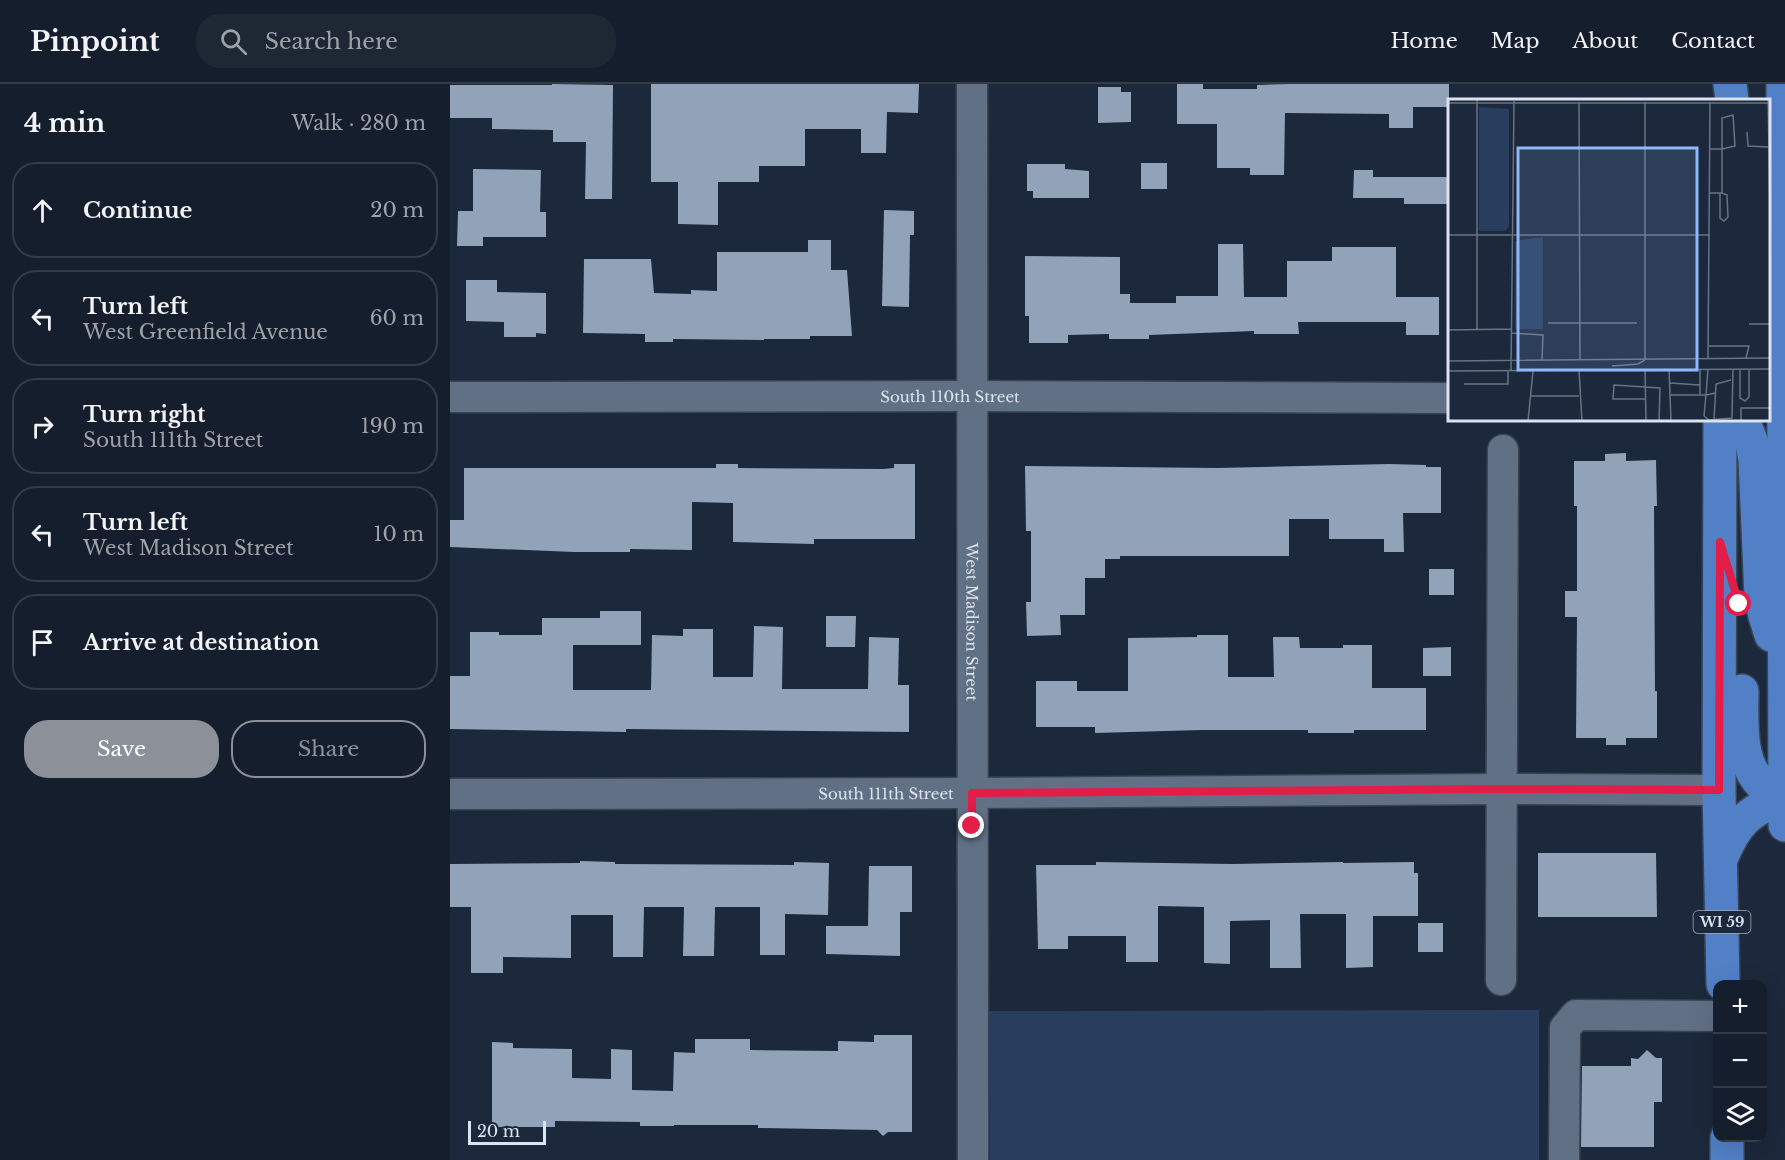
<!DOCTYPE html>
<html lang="en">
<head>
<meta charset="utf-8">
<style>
  :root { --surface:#151e2c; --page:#1e2734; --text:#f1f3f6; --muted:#9da2a9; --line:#343c48; --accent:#8c9099 }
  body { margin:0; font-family:"Libre Baskerville",serif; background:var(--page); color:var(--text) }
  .controls { position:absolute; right:18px; bottom:18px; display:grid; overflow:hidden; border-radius:12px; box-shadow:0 6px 24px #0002 }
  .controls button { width:54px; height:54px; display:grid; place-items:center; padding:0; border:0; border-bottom:2px solid var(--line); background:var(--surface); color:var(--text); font:30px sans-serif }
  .scale { position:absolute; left:18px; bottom:15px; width:78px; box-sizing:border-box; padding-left:6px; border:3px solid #dbe3f0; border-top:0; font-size:16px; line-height:21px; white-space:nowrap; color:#dbe3f0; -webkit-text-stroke:4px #1c283b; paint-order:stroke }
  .stop { position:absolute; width:18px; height:18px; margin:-14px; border:4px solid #e11d48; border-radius:50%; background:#fff }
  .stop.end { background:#e11d48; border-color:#fff; box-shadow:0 2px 6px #0008 }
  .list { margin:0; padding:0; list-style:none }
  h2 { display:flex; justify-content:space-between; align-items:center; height:78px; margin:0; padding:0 24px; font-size:26px }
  h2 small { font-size:20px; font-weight:400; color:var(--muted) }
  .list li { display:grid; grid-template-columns:39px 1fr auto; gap:18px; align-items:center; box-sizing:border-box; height:96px; margin:0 12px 12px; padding:0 12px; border:2px solid var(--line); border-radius:24px }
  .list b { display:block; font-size:22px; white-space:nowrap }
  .list p { margin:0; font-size:20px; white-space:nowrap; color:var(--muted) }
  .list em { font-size:20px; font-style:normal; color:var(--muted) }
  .actions { display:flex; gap:12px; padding:18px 24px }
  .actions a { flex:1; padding:14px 0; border:2px solid var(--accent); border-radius:24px; text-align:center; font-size:21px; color:var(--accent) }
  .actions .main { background:var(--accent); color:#fff }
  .icon { flex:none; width:33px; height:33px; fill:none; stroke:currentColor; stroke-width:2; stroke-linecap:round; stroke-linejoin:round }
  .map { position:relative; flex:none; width:1335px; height:1076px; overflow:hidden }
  header { display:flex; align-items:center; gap:36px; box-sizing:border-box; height:84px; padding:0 30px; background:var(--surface); border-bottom:2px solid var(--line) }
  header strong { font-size:28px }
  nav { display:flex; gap:33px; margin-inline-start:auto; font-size:21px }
  .search { width:420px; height:54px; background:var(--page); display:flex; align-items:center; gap:15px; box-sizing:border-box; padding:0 21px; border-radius:24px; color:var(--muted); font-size:22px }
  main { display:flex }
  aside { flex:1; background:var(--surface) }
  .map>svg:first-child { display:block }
</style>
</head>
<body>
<header>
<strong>Pinpoint</strong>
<div class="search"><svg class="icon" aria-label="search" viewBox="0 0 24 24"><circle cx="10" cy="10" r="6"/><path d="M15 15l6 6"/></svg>Search here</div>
<nav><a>Home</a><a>Map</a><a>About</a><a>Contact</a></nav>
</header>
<main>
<aside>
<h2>4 min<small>Walk · 280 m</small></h2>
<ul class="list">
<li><svg class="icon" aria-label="ahead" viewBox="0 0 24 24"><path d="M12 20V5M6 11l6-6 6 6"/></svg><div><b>Continue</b></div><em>20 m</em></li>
<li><svg class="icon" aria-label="left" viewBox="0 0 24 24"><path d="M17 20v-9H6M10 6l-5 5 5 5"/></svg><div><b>Turn left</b><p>West Greenfield Avenue</p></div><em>60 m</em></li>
<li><svg class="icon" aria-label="right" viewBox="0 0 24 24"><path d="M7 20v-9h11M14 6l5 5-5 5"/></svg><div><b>Turn right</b><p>South 111th Street</p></div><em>190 m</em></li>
<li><svg class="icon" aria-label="left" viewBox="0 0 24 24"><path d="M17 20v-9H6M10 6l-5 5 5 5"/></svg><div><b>Turn left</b><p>West Madison Street</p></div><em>10 m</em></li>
<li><svg class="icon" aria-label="arrive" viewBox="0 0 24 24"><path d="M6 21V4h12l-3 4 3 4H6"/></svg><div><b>Arrive at destination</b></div></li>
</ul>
<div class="actions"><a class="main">Save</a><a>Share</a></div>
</aside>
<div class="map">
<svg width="1335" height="1076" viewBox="0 0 1335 1076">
  <rect width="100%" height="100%" fill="#1c283b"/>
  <!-- green -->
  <polygon fill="#293e5e" points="1089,926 1089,1076 540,1076 539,927"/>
  <!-- building -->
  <g fill="#92a2b9">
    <polygon points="102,0 163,1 162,115 135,115 136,58 103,58 103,46 42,45 42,34 0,34 0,1 102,1"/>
    <polygon points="201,0 469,0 468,29 437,28 436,69 411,69 411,45 355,45 355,82 309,82 309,98 268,98 268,141 228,140 228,98 201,98"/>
    <polygon points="727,0 753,0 753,5 807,5 807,1 840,0 999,0 999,23 963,23 963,44 939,44 939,30 835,29 834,91 800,91 800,84 767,84 767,40 727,40"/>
    <polygon points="648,3 671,3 671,8 681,8 681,38 648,39"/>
    <rect x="691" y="79" width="26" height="26"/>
    <polygon points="577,80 615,80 615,85 639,87 639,114 583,114 583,107 577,107"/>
    <polygon points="23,85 91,86 90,128 96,128 96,153 33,153 33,162 7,162 8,127 23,127"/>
    <polygon points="904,86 923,86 923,93 999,93 999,120 954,120 954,114 903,114"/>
    <polygon points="434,126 464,127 464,151 460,151 459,223 432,222"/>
    <polygon points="358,156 381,156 381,186 397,186 402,252 360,252 360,255 314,255 314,256 223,255 223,258 195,258 195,250 133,249 134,175 201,175 204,209 241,210 241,206 267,207 267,168 358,168"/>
    <polygon points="768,160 793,160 794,213 837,213 837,177 882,177 882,163 946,163 946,213 989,213 989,251 956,251 956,238 848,238 849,250 804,250 804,247 699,251 699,255 659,255 659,250 618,251 618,259 579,259 579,232 575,232 575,172 670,173 670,210 680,210 680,219 726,219 726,212 768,212"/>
    <polygon points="16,196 47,196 47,208 96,209 96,250 86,249 86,253 54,253 54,238 16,237"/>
    <polygon points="1176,369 1176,377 1206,376 1207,422 1204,422 1205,607 1207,607 1207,654 1176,654 1176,661 1156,661 1156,654 1126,654 1127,533 1115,533 1115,507 1127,507 1127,422 1124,422 1124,377 1155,377 1155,370"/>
    <polygon points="266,380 288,380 288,384 433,385 444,384 444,380 465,380 465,455 364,455 364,460 283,458 283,419 242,418 242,466 180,465 180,468 124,468 0,463 0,436 14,436 14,384 266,384"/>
    <polygon points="939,380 976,381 976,383 991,383 991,429 953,429 954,468 934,468 934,455 879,455 879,435 839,435 839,472 670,472 670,475 655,475 655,494 635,494 635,531 610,531 611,551 577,552 576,518 581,518 581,447 576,447 575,382 768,384"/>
    <rect x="979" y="485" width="25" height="26"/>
    <polygon points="150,527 191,527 191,561 123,561 123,606 201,606 202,551 233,552 233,545 263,545 263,593 303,593 304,542 333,543 332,605 418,605 419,553 449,554 448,601 459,601 459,648 176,645 176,648 0,645 0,592 20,592 20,548 49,548 49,551 92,551 92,534 150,534"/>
    <polygon points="376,532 406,532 405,563 376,563"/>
    <polygon points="747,551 778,551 778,593 824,593 823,553 849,553 850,564 893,564 893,561 922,561 922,604 976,604 976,646 904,646 904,649 858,649 858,646 751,646 645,649 645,643 586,643 586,597 627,597 627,607 678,607 678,554 747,553"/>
    <polygon points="1001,563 1001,592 973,592 973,564"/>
    <polygon points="1088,769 1206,769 1207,833 1088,833"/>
    <polygon points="130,777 165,778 165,780 344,781 344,778 379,779 378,831 335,830 335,871 310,871 310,823 265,823 264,872 233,872 234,823 194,823 193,873 163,873 163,831 121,831 121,874 53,873 53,889 21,889 21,823 0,823 0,780 130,779"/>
    <polygon points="646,778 783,780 893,778 893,779 964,778 964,789 968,789 968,832 923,832 923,883 896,884 896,830 850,830 851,884 820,884 820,836 780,837 780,880 754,879 754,823 708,822 708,878 676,878 676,852 618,852 618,865 588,865 586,781 646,781"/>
    <polygon points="419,782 462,782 462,828 450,828 450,872 376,870 376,842 418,842"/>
    <rect x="968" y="839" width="25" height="29"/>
    <polygon points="424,951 462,951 462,1048 438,1048 433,1052 427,1046 308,1044 308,1041 224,1041 224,1042 190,1042 190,1038 105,1037 105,1043 42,1043 42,958 63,959 63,964 122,965 122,994 161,995 161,965 182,966 182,1006 223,1007 224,968 245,969 245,955 300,955 300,966 388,967 388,957 424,958"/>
    <polygon points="1197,966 1206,974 1212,974 1212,1018 1204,1018 1204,1063 1131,1063 1132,982 1181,982 1181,974 1188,975"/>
  </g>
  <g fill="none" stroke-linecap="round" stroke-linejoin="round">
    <!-- minor casing -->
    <g stroke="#394353" stroke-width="33">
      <g id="minor">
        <path id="s1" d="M522 0 523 1076"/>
        <path id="s2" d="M0 313 523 312 999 314"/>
        <path id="s3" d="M0 710 521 709 1051 705 1269 706"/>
        <polyline points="1051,896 1053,366"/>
        <polyline points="1114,1076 1115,944 1126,931 1268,932"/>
      </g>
    </g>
    <!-- major casing -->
    <g stroke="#394353" stroke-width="36">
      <g id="major">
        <polyline points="1280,0 1282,16"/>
        <polyline points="1333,0 1335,741"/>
        <polyline points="1270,336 1269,706 1273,900"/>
        <polyline points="1293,336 1302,359 1305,376 1311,513 1315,532 1321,551"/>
        <path d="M1292 607C1292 638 1288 678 1313 702 1318 706 1328 709 1334 711"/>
        <path d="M1271 775C1287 736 1297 730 1334 711"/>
        <polyline points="1277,1054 1277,1076"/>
      </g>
    </g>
    <!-- minor -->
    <use href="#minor" stroke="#627086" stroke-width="30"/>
    <!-- major -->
    <use href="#major" stroke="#5180c6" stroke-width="33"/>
  </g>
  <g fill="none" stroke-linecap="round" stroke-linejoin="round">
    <!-- route -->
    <polyline stroke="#e11d48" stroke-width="8" points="522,742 522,709 1051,705 1269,706 1270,458 1289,520"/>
  </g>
  <g text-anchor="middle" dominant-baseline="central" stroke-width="6" stroke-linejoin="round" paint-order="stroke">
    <!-- shield labels -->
    <rect fill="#1c283b" stroke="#a2abba" stroke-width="1.5" x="1243.5" y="827" width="57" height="22" rx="4.5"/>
    <g font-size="14" font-weight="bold" fill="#dbe3f0">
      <text x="1272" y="838">WI 59</text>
    </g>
    <!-- street labels -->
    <g font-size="15" fill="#dbe3f0" stroke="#1c283b">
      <text stroke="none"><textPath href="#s2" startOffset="500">South 110th Street</textPath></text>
      <text stroke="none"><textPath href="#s1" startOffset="538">West Madison Street</textPath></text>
      <text stroke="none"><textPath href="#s3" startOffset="436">South 111th Street</textPath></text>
    </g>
  </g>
  <!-- overview -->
  <g transform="translate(998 15)">
    <rect width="322" height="322" fill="#1c283b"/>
    <path d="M31 8 61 10V128L57 132H31ZM95 138V230H67V142Z" fill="#293e5e"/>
    <path fill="none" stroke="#687383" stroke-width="1.5" d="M320 0 323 158M0 4H322M131 4 132 260M285 16 287 47 274 50V19ZM299 33 300 47 320 48M262 50H274V94H262M272 94V119L276 122 280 118 279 96 274 94M0 136H262M100 224H189M301 225H323M0 231 63 230M29 231V0M63 234 95 236 94 261M261 247H301L298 259M260 259 262 3M197 260V3M0 262 323 259M164 267 190 265 197 261M221 270 223 322M252 270V296H258L260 270M292 270V299L297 302 301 298V270M131 271 134 322M197 271 198 322M0 272 323 270M63 272 66 2M222 284 252 286M16 285H60V272M222 296H252M83 297H131M197 300H165L166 286 212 289 211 322M256 317 261 321 284 319 285 270M256 317 258 296 267 294M266 321 268 285 283 281M80 322 85 272M293 322V309H323"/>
    <path fill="#8db9fc" fill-opacity="0.15" stroke="#8db9fc" stroke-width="3" d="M70 49H249V271H70Z"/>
    <rect width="322" height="322" fill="none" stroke="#dbe3f0" stroke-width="3"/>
  </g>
</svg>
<div class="controls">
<button>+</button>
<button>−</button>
<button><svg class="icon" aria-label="layers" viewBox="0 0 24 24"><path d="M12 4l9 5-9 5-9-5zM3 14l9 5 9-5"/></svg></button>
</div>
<div class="scale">20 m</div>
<div class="stop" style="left:1289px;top:520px"></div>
<div class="stop end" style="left:522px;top:742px"></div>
</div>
</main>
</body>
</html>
